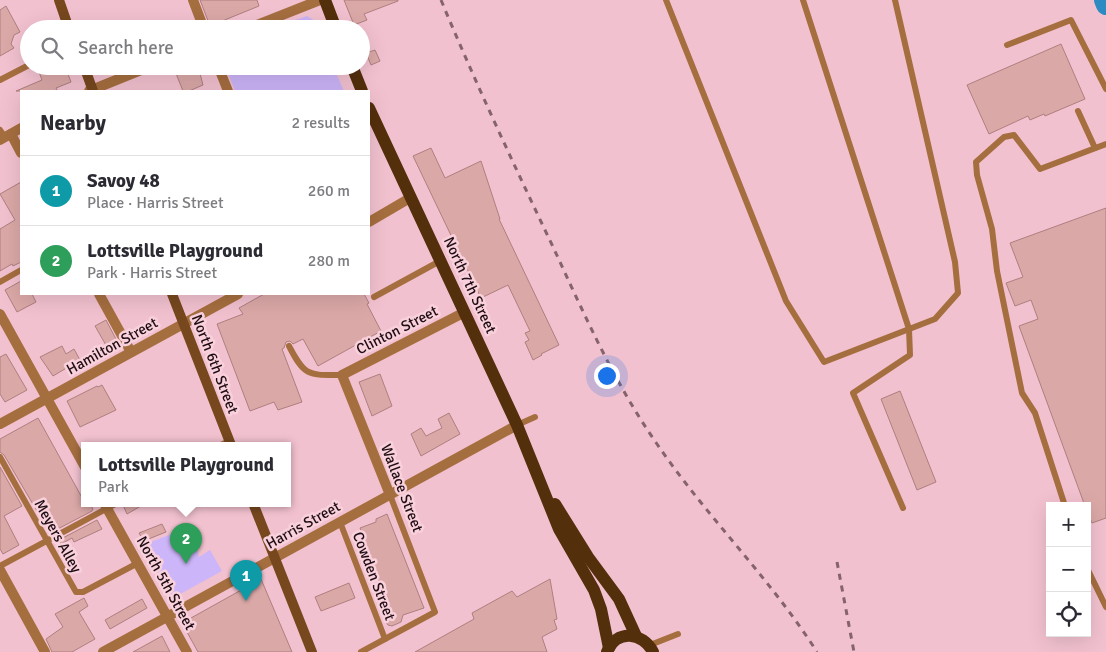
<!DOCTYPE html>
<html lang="en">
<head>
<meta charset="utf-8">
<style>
  :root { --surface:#fff; --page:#f2f2f3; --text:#2b2b33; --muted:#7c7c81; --line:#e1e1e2; --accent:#7c3aed }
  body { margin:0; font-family:Signika,sans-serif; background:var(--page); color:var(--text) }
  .controls { position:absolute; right:15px; bottom:15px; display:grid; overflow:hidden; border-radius:0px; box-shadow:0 5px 20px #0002 }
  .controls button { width:45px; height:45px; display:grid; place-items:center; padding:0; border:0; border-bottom:1px solid var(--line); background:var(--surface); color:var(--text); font:25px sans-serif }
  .you { position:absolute; left:606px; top:375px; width:18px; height:18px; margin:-12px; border:4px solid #fff; border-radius:50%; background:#1a73e8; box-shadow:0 0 0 8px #1a73e833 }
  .badge { display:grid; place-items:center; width:32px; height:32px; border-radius:50%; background:var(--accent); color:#fff; font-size:16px; font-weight:700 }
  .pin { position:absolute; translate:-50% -41px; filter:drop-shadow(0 1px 2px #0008) }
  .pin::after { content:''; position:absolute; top:26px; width:18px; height:15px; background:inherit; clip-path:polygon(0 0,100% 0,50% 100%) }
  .popup { position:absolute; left:81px; top:442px; width:210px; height:65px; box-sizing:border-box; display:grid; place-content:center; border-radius:0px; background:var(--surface); filter:drop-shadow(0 1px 4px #0005); font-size:16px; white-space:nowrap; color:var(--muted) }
  .popup b { font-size:19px; color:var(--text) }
  .popup::after { content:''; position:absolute; left:50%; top:100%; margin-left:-10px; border:10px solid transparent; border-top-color:var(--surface) }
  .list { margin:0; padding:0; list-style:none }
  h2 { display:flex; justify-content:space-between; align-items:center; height:65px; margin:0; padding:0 20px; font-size:21px }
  h2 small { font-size:16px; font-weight:400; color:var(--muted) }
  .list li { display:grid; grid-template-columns:32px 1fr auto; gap:15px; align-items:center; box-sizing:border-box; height:70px; padding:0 20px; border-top:1px solid var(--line) }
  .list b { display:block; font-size:19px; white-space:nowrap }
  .list p { margin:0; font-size:16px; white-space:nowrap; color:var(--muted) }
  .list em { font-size:16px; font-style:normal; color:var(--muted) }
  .icon { flex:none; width:28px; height:28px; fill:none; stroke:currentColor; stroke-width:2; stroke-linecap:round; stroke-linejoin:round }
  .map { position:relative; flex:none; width:1106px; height:652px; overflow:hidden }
  .search { position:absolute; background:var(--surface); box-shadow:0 5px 20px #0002; left:20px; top:20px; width:350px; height:55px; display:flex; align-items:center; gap:12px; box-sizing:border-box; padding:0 18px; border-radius:28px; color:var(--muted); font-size:19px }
  .panel { position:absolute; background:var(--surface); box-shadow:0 5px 20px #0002; left:20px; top:90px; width:350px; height:205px; border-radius:0px }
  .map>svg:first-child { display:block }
</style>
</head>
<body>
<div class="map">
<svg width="1106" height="652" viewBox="0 0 1106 652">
  <rect width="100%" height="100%" fill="#f2c1cf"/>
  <!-- green -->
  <g fill="#ccb5f8">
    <polygon points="307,16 315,21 318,29 270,29"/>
    <polygon points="225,66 333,66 344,91 235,91"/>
    <polygon points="192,526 199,557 210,550 222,571 173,598 143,545"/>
  </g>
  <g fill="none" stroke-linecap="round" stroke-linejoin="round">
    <!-- river -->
    <polyline stroke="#2d8ac2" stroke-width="20" points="1104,0 1106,5"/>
  </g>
  <!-- building -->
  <g fill="#daa8a7" stroke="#ae7f7f">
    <polygon points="200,0 257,0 259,6 210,26"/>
    <polygon points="344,0 398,0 398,1 364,14 367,20 354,25"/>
    <polygon points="6,6 20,32 14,35 11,44 14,48 0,56 0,10"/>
    <polygon points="1061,44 1085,99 1045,116 1044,114 1030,120 1028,116 989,134 967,85"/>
    <polygon points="375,50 380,61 371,65 366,53"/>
    <polygon points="56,66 65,66 71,82 56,88 58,91 16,91 42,80 39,72"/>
    <polygon points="173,66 198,66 203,85 189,91 183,91"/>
    <polygon points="431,148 445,178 481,161 500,219 499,219 559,345 541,354 542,355 533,360 525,342 529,340 525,333 530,331 508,285 481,298 413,156"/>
    <polygon points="21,182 21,262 13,266 12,264 0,271 0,229 15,220 0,194"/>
    <polygon points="1106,208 1106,518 1092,523 1087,512 1087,506 1085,506 1019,326 1038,319 1031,300 1015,306 1006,283 1023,277 1010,243"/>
    <polygon points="21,281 21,294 32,294 36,302 17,312 5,290"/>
    <polygon points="264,294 364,294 369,303 367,304 381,331 318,366 303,339 293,344 290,341 286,342 284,348 282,349 302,402 278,410 274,402 250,411 217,324 243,314 239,308"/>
    <polygon points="106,320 117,341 107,347 95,326"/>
    <polygon points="62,346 66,354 74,349 80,360 53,376 40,357"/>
    <polygon points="6,354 27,390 5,402 0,394 0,357"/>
    <polygon points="380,374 392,406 372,416 359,382"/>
    <polygon points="102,385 116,410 80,427 67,401 97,386 98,387"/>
    <polygon points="900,391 936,482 917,490 881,399"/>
    <polygon points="449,413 460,434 421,456 411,434 421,428 426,436 442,428 438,419"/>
    <polygon points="38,418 85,503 89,503 93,509 92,511 54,531 51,526 47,528 4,455 0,452 0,439"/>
    <polygon points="0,467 22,506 4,516 19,545 3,554 0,549"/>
    <polygon points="122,503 146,503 127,514"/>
    <polygon points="387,514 424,608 403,615 401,622 392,626 388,625 385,621 385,616 389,608 360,528 376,522 376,519"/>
    <polygon points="97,520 102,529 74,542 72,538 61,544 59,540"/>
    <polygon points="162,524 166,532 146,540 143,540 139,533"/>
    <polygon points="261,579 292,652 198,652 182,623"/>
    <polygon points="550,579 557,619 554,620 557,629 542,637 547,652 415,652 474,619 472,613 512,591 517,597"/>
    <polygon points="349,583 355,598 321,611 315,597"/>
    <polygon points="84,598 88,606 79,612 95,639 72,652 52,652 46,639 63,627 55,614"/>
    <polygon points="142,599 147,608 110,629 105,620"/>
    <polygon points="162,636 170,652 133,652"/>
  </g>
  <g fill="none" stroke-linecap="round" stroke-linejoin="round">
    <!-- lane -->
    <g stroke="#a56e3f" stroke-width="6">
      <polyline points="666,0 786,301 824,362 935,319 958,293 955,262 895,0"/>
      <polyline points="803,0 909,329 910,355 853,393 903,508"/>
      <polyline points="1007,45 1071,20 1106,89"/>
      <polyline points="0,80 29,65"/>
      <polyline points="1078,111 1095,148"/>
      <polyline points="0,130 5,137"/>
      <polyline points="0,282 21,270"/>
      <polyline points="374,297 440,261"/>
      <path d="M289 346C305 377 308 375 342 375"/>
      <polyline points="517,425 535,417"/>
      <polyline points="221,445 229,441"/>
      <polyline points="0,457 76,592 83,592 138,563"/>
      <polyline points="1065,506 1035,413 1022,393 997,271 992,229 977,175 976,162 1004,137 1014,135 1040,169 1106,144"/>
      <polyline points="340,522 385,639"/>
      <polyline points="0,566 117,503"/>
      <polyline points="1087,568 1106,607"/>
      <polyline points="650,645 678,634"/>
      <polyline points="361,652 435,612 390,495"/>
    </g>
    <!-- street -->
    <g stroke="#a56e3f" stroke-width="10">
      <polyline points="193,0 204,29"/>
      <polyline points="247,29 320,0"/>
      <polyline points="218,66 228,91"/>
      <polyline points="89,91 151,66"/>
      <polyline points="11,134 21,153"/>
      <polyline points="0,140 21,128"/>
      <polyline points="369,222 410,198"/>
      <polyline points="99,294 131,352"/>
      <polyline points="0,314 85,467"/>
      <polyline points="0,424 238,294"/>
      <polyline points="390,495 342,375 465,312"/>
      <polyline points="104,503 187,652"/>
      <polyline points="0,570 45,652"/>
      <polyline points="103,652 517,425"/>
    </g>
    <!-- secondary -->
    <g stroke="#77481e" stroke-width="10">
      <polyline points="59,0 69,29"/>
      <polyline points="84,66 93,91"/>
      <polyline points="172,294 231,445"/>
      <polyline points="253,503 312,652"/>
    </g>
    <!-- primary -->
    <g stroke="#542f0c" stroke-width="12">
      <polyline points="325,0 336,29"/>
      <polyline points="352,66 362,91"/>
      <polyline points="369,108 517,425 559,529 594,590 601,609 609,648"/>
      <polyline points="555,504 588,557 619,599 636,636"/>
      <path d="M607 652C616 629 643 632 653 652"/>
    </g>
    <!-- rail -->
    <g stroke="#84636d" stroke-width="3" stroke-dasharray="6 6" stroke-linecap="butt">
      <path d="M441 0C476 84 515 167 554 249 585 316 615 384 657 444 706 516 770 578 817 652"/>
      <polyline points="837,562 854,652"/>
    </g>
  </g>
  <g text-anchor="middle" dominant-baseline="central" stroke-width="5" stroke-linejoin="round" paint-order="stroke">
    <!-- street labels -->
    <g font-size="15" fill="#1e0d12" stroke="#f9d1dc">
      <text transform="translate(470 285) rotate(65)">North 7th Street</text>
      <text transform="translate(397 330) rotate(-27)">Clinton Street</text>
      <text transform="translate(112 346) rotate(-29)">Hamilton Street</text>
      <text transform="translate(215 364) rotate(69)">North 6th Street</text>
      <text transform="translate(402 488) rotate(69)">Wallace Street</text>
      <text transform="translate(303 525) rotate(-29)">Harris Street</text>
      <text transform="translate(58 536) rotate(61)">Meyers Alley</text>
      <text transform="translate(374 576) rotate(69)">Cowden Street</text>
      <text transform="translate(166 583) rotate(61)">North 5th Street</text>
    </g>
  </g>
</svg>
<div class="controls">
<button>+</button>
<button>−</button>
<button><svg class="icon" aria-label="locate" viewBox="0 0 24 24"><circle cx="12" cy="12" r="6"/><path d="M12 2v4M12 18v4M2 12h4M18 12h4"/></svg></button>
</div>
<div class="you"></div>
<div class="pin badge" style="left:246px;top:601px;background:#0f9aa8">1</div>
<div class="pin badge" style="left:186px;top:564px;background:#2e9e5b">2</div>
<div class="popup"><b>Lottsville Playground</b>Park</div>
<div class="search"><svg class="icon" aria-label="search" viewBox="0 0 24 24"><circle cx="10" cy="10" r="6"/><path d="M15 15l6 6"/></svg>Search here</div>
<section class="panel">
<h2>Nearby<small>2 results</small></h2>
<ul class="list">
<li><span class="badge" style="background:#0f9aa8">1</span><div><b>Savoy 48</b><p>Place · Harris Street</p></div><em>260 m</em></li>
<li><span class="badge" style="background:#2e9e5b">2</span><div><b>Lottsville Playground</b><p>Park · Harris Street</p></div><em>280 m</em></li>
</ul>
</section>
</div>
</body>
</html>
